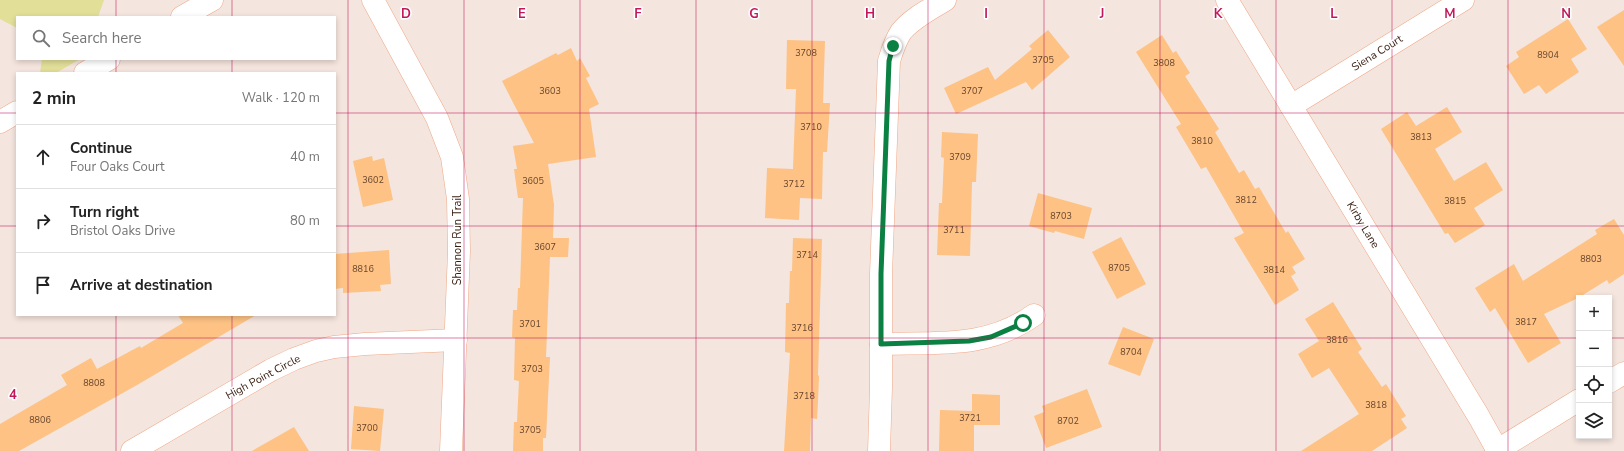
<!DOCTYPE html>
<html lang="en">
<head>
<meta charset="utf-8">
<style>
  :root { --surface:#fff; --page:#f2f2f2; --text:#222; --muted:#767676; --line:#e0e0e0 }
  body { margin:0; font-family:"Nunito Sans",sans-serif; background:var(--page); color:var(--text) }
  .controls { position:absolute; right:12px; bottom:12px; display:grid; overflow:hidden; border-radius:0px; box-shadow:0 2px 6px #0003 }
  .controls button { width:36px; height:36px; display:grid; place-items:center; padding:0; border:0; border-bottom:1px solid var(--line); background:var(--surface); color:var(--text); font:20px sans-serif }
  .stop { position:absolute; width:12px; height:12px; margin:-9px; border:3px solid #0b8043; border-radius:50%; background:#fff }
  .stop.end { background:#0b8043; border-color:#fff; box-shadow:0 1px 4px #0008 }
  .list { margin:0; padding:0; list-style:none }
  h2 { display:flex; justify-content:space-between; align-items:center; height:52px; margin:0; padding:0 16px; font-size:17px }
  h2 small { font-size:13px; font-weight:400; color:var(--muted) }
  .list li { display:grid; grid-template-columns:26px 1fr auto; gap:12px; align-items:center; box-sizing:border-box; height:64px; padding:0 16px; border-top:1px solid var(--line) }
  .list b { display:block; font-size:15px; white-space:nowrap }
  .list p { margin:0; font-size:13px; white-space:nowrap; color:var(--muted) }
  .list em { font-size:13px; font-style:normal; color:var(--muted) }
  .icon { flex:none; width:22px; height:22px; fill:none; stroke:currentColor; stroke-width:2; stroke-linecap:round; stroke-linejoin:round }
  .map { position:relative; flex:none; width:1624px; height:451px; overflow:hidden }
  .search { position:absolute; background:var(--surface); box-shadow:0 2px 6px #0003; left:16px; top:16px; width:320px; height:44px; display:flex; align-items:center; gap:10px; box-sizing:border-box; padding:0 14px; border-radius:0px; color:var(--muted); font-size:15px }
  .panel { position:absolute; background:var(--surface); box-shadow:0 2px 6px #0003; left:16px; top:72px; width:320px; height:244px; border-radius:0px }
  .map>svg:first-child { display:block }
</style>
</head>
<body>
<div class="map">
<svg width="1624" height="451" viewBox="0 0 1624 451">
  <rect width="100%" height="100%" fill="#f4e5de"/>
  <!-- green -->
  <g fill="#e2df99">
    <polygon points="0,0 104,0 98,17 17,17 17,28 0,19"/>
    <polygon points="42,59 80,59 56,73 40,73"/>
  </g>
  <!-- building -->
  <g fill="#fdc284">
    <polygon points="1624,10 1624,66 1597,27"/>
    <polygon points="1568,19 1587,49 1571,59 1579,72 1546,94 1539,85 1524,94 1506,66 1519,57 1516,52"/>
    <polygon points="1048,30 1070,57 1032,90 1026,82 956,114 944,88 988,67 995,80 1032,49 1029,46"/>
    <polygon points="1162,35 1173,53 1176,51 1190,73 1185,76 1219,129 1215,132 1239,173 1244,170 1255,189 1259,187 1286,233 1288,231 1305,259 1292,267 1296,273 1291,276 1299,290 1275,305 1234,238 1244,233 1206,167 1201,169 1176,127 1181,124 1136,52"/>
    <polygon points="787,40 825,41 823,103 830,103 827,152 823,152 822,199 800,198 799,220 765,218 767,168 793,169 796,89 786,89"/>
    <polygon points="571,48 577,61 580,58 590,76 586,78 599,104 589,109 596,157 548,164 554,205 553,238 569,238 568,257 550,257 546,357 550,357 546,438 543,438 543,451 513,451 514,422 517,422 519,381 514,380 515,338 512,337 513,310 517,310 518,288 520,288 523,198 518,198 514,169 517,169 513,146 534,143 502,81 556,53 558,55"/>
    <polygon points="1447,107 1462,132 1435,149 1454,181 1486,162 1503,190 1474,208 1485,225 1455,243 1448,233 1445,234 1381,129 1407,112 1416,126"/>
    <polygon points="942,132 978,134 976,182 972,182 970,256 937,255 939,203 942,203 944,158 941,157"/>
    <polygon points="372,156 373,161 384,158 393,200 363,207 353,161"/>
    <polygon points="1038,193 1092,208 1084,239 1055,231 1054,233 1029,226"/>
    <polygon points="1614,219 1624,235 1624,274 1609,284 1607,280 1578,298 1544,314 1561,343 1528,363 1495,308 1490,312 1475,288 1514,264 1523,281 1597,234 1595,230"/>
    <polygon points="1121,237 1146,284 1117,299 1092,252"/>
    <polygon points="793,238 822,239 818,375 819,376 818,402 817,419 811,418 810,451 784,451 790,353 785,352 786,303 789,303 790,271 792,271"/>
    <polygon points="389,250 391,284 380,285 381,291 343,293 343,288 335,289 335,254"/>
    <polygon points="1333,302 1362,349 1358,352 1382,387 1386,384 1406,416 1401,419 1407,428 1372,451 1301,451 1359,414 1329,368 1312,378 1298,354 1319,341 1305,319"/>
    <polygon points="178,315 256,315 137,385 19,451 0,451 0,424 67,385 61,375 91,358 97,369 140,346 141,348 183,323"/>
    <polygon points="1123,327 1154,339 1140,376 1108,364"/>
    <polygon points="1087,389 1102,427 1046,448 1034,416 1044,412 1042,406"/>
    <polygon points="972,394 1000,395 1000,425 974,425 974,451 939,451 940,410 972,411"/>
    <polygon points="354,406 384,409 380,451 351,449"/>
    <polygon points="294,427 309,451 252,451"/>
  </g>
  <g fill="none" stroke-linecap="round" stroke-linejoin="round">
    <!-- street casing -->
    <g stroke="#f0a886" stroke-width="23">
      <g id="street">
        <polyline points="373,0 437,118 452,157 458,199 459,251 451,451"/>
        <polyline points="1227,0 1479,417 1498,451"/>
        <polyline points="182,17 212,0"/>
        <polyline points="85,73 109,59"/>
        <polyline points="1291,106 1463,0"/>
        <polyline points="0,122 17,112"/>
        <path d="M881 344C936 342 987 349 1034 315"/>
        <polyline points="1609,382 1624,373"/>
        <polyline points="132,451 271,370 294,359 316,351 334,347 365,344 456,340"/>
        <path d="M879 451 881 388V274L889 61C892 51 895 41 901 32 912 18 931 9 945 0"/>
        <polyline points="1496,451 1579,400"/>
      </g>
    </g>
    <!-- street -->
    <use href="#street" stroke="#fff" stroke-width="22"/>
  </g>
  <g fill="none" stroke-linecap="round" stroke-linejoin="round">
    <!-- route -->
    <polyline stroke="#0b8043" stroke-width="5" points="893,46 889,61 881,274 881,344 969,341 991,337 1023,323"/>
  </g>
  <!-- grid -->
  <path fill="none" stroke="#c2185b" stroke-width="1" stroke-opacity="0.55" d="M116 0V17M232 0V17M348 0V451M464 0V451M580 0V451M696 0V451M812 0V451M928 0V451M1044 0V451M1160 0V451M1276 0V451M1392 0V451M1508 0V451M116 59V73M232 59V73M0 113H17M335 113H1624M0 226H17M335 226H1624M116 315V451M232 315V451M0 338H1579M1609 338H1624"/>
  <g text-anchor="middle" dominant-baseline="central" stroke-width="3" stroke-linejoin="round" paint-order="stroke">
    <!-- number labels -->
    <g font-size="9" fill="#68452c">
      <text x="806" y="53">3708</text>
      <text x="1548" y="55">8904</text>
      <text x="1043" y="60">3705</text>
      <text x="1164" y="63">3808</text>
      <text x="550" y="91">3603</text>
      <text x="972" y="91">3707</text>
      <text x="811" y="127">3710</text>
      <text x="1421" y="137">3813</text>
      <text x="1202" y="141">3810</text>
      <text x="960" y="157">3709</text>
      <text x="373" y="180">3602</text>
      <text x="533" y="181">3605</text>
      <text x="794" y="184">3712</text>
      <text x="1246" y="200">3812</text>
      <text x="1455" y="201">3815</text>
      <text x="1061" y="216">8703</text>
      <text x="954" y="230">3711</text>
      <text x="545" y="247">3607</text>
      <text x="807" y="255">3714</text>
      <text x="1591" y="259">8803</text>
      <text x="1119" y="268">8705</text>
      <text x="363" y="269">8816</text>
      <text x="1274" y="270">3814</text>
      <text x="1526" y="322">3817</text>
      <text x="530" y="324">3701</text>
      <text x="802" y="328">3716</text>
      <text x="1337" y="340">3816</text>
      <text x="1131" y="352">8704</text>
      <text x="532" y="369">3703</text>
      <text x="94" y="383">8808</text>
      <text x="804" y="396">3718</text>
      <text x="1376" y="405">3818</text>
      <text x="970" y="418">3721</text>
      <text x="40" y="420">8806</text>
      <text x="1068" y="421">8702</text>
      <text x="367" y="428">3700</text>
      <text x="530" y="430">3705</text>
    </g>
    <!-- street labels -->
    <g font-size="11" fill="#361b0e" stroke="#fff">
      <text transform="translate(1377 53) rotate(-32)">Siena Court</text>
      <text transform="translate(1363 225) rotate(59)">Kirby Lane</text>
      <text transform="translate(457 240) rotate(-90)">Shannon Run Trail</text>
      <text transform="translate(263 377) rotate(-28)">High Point Circle</text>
    </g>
  </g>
  <g font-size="13" text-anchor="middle" font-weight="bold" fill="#c2185b" stroke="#fff" stroke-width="3" stroke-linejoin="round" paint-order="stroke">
    <text x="406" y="18">D</text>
    <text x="522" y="18">E</text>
    <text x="638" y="18">F</text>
    <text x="754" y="18">G</text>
    <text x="870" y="18">H</text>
    <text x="986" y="18">I</text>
    <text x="1102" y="18">J</text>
    <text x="1218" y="18">K</text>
    <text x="1334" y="18">L</text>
    <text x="1450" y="18">M</text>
    <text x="1566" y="18">N</text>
    <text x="13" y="399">4</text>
  </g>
</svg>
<div class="controls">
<button>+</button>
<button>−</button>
<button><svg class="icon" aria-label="locate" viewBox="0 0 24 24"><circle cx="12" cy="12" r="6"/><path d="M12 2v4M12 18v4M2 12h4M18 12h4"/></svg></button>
<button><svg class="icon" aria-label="layers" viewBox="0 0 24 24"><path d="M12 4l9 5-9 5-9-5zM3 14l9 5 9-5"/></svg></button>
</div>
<div class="stop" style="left:1023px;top:323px"></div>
<div class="stop end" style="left:893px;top:46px"></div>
<div class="search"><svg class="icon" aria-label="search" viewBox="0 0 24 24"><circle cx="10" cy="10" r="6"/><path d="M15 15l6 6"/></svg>Search here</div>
<section class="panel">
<h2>2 min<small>Walk · 120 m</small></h2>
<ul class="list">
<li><svg class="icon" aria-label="ahead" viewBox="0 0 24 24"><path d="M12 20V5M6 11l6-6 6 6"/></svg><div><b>Continue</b><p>Four Oaks Court</p></div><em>40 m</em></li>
<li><svg class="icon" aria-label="right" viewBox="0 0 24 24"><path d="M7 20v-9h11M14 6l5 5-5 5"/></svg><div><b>Turn right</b><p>Bristol Oaks Drive</p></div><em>80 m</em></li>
<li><svg class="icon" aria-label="arrive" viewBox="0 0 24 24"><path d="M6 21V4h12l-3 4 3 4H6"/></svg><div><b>Arrive at destination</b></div></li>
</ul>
</section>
</div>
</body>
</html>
